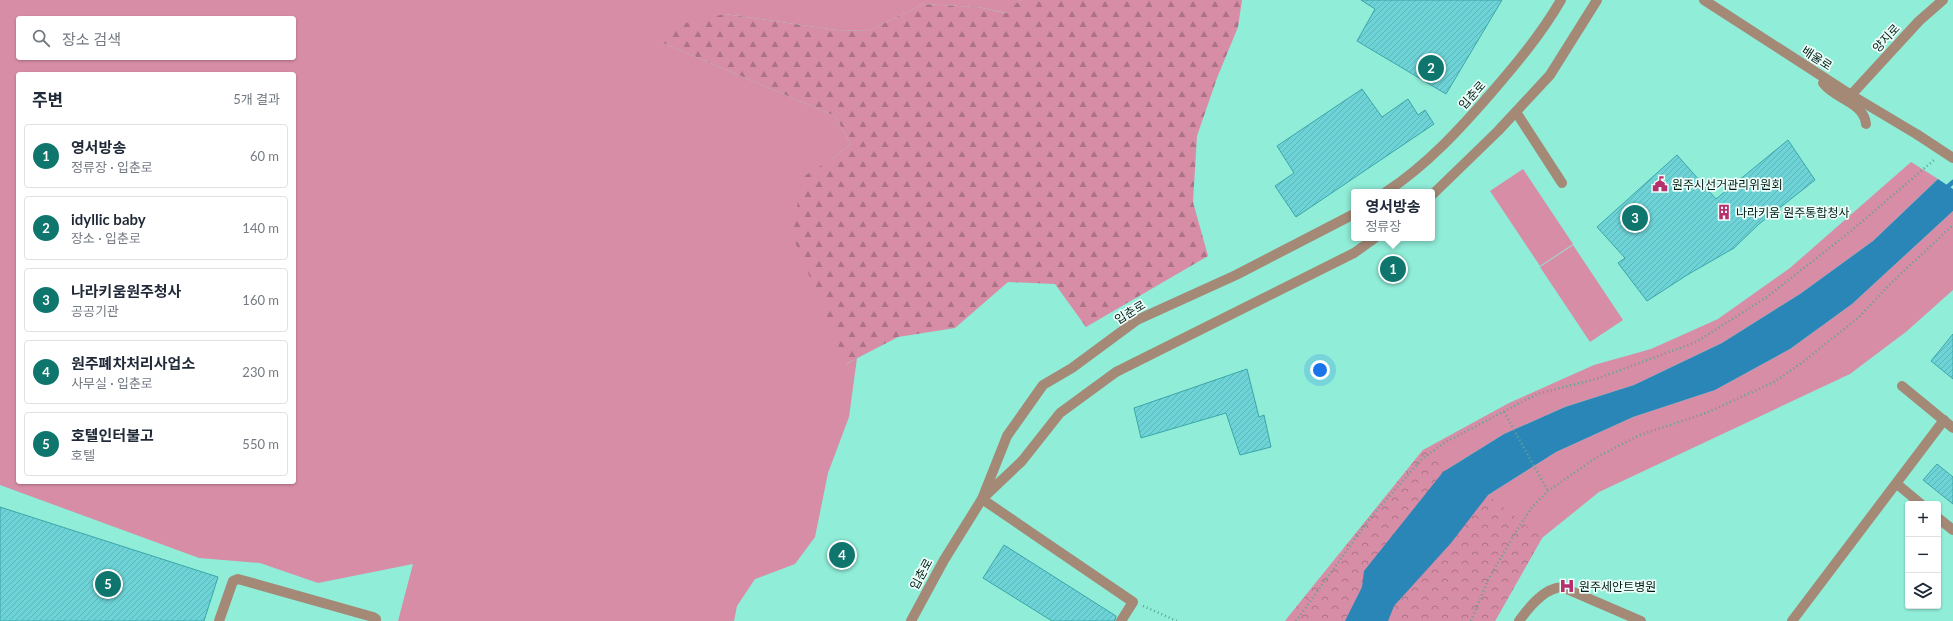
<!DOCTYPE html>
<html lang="ko">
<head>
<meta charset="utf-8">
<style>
  :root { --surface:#fff; --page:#f2f2f3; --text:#1f2937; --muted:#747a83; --line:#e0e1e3; --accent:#0f766e }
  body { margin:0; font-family:Lato,"Noto Sans KR",sans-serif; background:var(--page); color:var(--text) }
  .controls { position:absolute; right:12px; bottom:12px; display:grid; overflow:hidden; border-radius:4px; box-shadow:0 1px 3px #0004 }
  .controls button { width:36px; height:36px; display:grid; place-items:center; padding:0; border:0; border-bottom:1px solid var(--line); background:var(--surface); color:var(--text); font:20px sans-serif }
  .you { position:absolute; left:1320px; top:370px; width:14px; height:14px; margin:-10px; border:3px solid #fff; border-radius:50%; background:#1a73e8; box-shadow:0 0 0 6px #1a73e833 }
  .badge { display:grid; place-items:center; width:26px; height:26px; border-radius:50%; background:var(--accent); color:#fff; font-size:13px; font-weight:700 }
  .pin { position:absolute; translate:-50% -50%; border:2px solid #fff; box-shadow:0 1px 4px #0006 }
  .popup { position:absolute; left:1351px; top:189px; width:84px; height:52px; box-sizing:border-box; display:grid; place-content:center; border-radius:4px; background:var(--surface); filter:drop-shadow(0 1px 3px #0005); font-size:13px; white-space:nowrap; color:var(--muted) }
  .popup b { font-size:15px; color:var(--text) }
  .popup::after { content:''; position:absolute; left:50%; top:100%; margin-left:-8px; border:8px solid transparent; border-top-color:var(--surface) }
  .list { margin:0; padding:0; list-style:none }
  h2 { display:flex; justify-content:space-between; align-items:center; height:52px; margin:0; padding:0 16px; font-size:17px }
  h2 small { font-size:13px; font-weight:400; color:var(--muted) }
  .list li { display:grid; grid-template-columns:26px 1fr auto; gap:12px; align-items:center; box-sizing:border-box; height:64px; margin:0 8px 8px; padding:0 8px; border:1px solid var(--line); border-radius:4px }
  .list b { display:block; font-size:15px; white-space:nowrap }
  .list p { margin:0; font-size:13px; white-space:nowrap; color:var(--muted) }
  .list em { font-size:13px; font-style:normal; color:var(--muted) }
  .icon { flex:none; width:22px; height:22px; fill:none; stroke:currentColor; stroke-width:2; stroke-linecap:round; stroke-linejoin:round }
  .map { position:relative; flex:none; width:1953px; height:621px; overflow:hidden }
  .search { position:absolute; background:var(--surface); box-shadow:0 1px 3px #0004; left:16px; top:16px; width:280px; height:44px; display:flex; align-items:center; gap:10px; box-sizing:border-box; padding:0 14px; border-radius:4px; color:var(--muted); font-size:15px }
  .panel { position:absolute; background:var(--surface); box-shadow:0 1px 3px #0004; left:16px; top:72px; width:280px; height:412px; border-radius:4px }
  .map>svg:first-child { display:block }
</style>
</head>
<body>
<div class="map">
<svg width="1953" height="621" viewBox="0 0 1953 621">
  <defs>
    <pattern id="forest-firs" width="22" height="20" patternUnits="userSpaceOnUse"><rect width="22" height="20" fill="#d78da6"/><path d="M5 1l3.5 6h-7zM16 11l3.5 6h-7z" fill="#ac7286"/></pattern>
    <pattern id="park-crowns" width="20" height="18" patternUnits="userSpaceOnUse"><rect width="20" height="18" fill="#d78da6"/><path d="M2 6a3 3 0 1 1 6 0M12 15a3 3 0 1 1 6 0" fill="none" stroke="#ac7286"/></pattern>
    <pattern id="building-hatch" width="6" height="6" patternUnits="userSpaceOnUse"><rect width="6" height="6" fill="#6dd3d6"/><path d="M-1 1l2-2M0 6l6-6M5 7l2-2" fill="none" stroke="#5db5b7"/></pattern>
  </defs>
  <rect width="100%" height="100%" fill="#8fedd8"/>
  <!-- grass -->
  <g fill="#d78da6" fill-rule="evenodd">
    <path d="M0 0H1020L1007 13 977 7 923 4 868 31 836 30 725 14 663 43 835 116 851 144 832 159 847 364 857 358 849 417 828 473 815 537 795 564 755 579 737 606 734 621H398L413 564 318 583 260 563 199 558 0 485ZM18 18H294V58H18ZM18 74H294V482H18Z"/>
    <polygon points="1911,162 1938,179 1873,241 1800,294 1722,343 1634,385 1565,407 1504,434 1443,472 1285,621 1423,450 1509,403 1594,365 1651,349 1718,319 1790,268"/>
    <polygon points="1523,169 1573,244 1540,266 1490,191"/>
    <polygon points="1953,211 1953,290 1907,331 1850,374 1599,492 1542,538 1495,621 1388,621 1488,495 1556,452 1633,417 1715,390 1790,349 1852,304"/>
    <polygon points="1573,245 1623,320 1590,342 1540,267"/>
  </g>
  <!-- forest -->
  <polygon fill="url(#forest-firs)" points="1020,0 1242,0 1238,27 1217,78 1197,136 1193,202 1208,256 1086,327 1055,284 1008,282 955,328 898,337 846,364 793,237 801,178 832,159 851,144 835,116 663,43 681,24 725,14 836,30 868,31 923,4 977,7 1006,13"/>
  <!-- park -->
  <polygon fill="url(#park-crowns)" points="1423,450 1488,495 1542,538 1495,621 1285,621"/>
  <!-- water -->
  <polygon fill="#2b86b8" points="1938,179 1953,189 1953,211 1852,304 1790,349 1715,390 1633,417 1556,452 1488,495 1451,543 1394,606 1388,621 1345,621 1362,587 1364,571 1443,472 1504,434 1565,407 1634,385 1722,343 1800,294 1873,241"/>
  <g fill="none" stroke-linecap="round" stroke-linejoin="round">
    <!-- stream -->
    <polyline stroke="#2b86b8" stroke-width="4.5" points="1945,189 1953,182"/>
  </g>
  <!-- building -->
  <g fill="url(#building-hatch)" stroke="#3ca6a9">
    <polygon points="1361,0 1502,0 1446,94 1357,41 1375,9"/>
    <polygon points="1362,89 1382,117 1408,99 1418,115 1425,110 1434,124 1296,217 1275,186 1294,173 1277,146"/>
    <polygon points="1788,140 1815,180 1759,224 1734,248 1687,275 1647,301 1618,263 1625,258 1597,227 1677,155 1716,199"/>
    <polygon points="1953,334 1953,379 1931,361"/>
    <polygon points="1247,369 1259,417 1264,415 1271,447 1240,455 1226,413 1141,438 1134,408"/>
    <polygon points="1937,464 1953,477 1953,504 1923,480"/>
    <polygon points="0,507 218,577 204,621 0,621"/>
    <polygon points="1004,545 1116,616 1115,621 1052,621 983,578"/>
  </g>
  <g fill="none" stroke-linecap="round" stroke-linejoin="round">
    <!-- path -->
    <g stroke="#5da394" stroke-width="2.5" stroke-dasharray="1 3" stroke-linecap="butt">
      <polyline points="1504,412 1548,491"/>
      <polyline points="1143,606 1177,621"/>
      <polyline points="1296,621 1371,517 1422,459 1444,443 1537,394 1599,378 1696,342 1767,297 1851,231 1934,160"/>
      <polyline points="1471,621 1488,580 1515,533 1532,507 1548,491 1597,457 1640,435 1706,413 1774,382 1803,362 1859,317 1891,283 1953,225"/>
    </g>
    <!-- minor -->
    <g stroke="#a48976" stroke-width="10">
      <polyline points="1704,0 1851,95 1918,135"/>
      <path d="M1823 83C1834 99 1864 102 1866 124"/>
      <polyline points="1851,95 1919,21 1943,0"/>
      <polyline points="1516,112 1562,183"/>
      <path d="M1386 192C1427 165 1460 129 1492 92 1517 63 1542 33 1561 0"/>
      <polyline points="1432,195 1498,131 1550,75 1597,0"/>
      <polyline points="1902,386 1953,428"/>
      <polyline points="1897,484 1921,504"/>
      <polyline points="985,496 1022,461 1060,413 1116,372 1354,253 1375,238"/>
      <polyline points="982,499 1133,602 1121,621"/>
      <polyline points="1938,518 1953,530"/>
      <polyline points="219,621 233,581 238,579 373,617 376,619 376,621"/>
      <polyline points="911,621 944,560 982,499 1007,436 1043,385 1072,368 1137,320 1236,275 1354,214"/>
      <path d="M1519 621C1529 607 1544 588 1562 587L1641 621"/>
      <polyline points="1792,621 1944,420"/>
    </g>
    <!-- minor-bridge -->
    <polyline stroke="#a48976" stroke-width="10" points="1918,135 1953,158"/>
  </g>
  <!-- icons -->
  <defs>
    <g id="civic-bare" transform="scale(1.2)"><path d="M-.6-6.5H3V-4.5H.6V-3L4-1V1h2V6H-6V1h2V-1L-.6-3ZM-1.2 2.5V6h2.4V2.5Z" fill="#b82f6d" stroke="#edfef9" stroke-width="2.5" paint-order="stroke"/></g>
    <g id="building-bare" transform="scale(1.2)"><path d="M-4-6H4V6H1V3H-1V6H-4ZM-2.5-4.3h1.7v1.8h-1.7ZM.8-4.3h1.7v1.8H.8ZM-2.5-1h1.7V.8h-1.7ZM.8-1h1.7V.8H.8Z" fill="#b82f6d" stroke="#edfef9" stroke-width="2.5" paint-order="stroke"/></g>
    <g id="hospital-bare" transform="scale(1.2)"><path d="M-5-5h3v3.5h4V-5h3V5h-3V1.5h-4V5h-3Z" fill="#b82f6d" stroke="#edfef9" stroke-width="2.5" paint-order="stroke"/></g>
  </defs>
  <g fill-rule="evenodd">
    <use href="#civic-bare" x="1660" y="184"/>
    <use href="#building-bare" x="1724" y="212"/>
    <use href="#hospital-bare" x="1567" y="586"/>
  </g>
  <g text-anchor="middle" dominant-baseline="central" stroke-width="3.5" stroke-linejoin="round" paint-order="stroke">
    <!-- street labels -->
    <g font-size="12" fill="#001b15" stroke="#edfef9">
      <text transform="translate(1886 38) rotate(-47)">양지로</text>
      <text transform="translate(1817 58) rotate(33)">배울로</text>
      <text transform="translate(1472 95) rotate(-48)">입춘로</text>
      <text transform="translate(1130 312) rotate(-31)">입춘로</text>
      <text transform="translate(921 574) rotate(-61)">입춘로</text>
    </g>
    <!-- poi labels -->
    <g font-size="12" fill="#001b15" stroke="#edfef9" text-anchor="start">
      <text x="1672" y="184">원주시선거관리위원회</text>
      <text x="1736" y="212">나라키움 원주통합청사</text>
      <text x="1579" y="586">원주세안트병원</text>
    </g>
  </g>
</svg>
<div class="controls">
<button>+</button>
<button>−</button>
<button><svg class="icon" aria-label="layers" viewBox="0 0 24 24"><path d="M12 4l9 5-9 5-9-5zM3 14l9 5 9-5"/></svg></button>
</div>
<div class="you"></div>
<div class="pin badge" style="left:1393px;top:269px">1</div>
<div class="popup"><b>영서방송</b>정류장</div>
<div class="pin badge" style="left:1431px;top:68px">2</div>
<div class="pin badge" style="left:1635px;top:218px">3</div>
<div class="pin badge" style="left:842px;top:555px">4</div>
<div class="pin badge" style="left:108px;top:584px">5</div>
<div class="search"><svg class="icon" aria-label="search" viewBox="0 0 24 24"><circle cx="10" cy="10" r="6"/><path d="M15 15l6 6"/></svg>장소 검색</div>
<section class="panel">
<h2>주변<small>5개 결과</small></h2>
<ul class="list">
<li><span class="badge">1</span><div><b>영서방송</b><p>정류장 · 입춘로</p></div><em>60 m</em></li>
<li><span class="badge">2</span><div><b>idyllic baby</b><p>장소 · 입춘로</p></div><em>140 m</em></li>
<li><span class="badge">3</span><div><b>나라키움원주청사</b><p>공공기관</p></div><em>160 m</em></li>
<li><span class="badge">4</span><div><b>원주폐차처리사업소</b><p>사무실 · 입춘로</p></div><em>230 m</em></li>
<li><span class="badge">5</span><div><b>호텔인터불고</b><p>호텔</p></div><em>550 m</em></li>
</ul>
</section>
</div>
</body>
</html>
